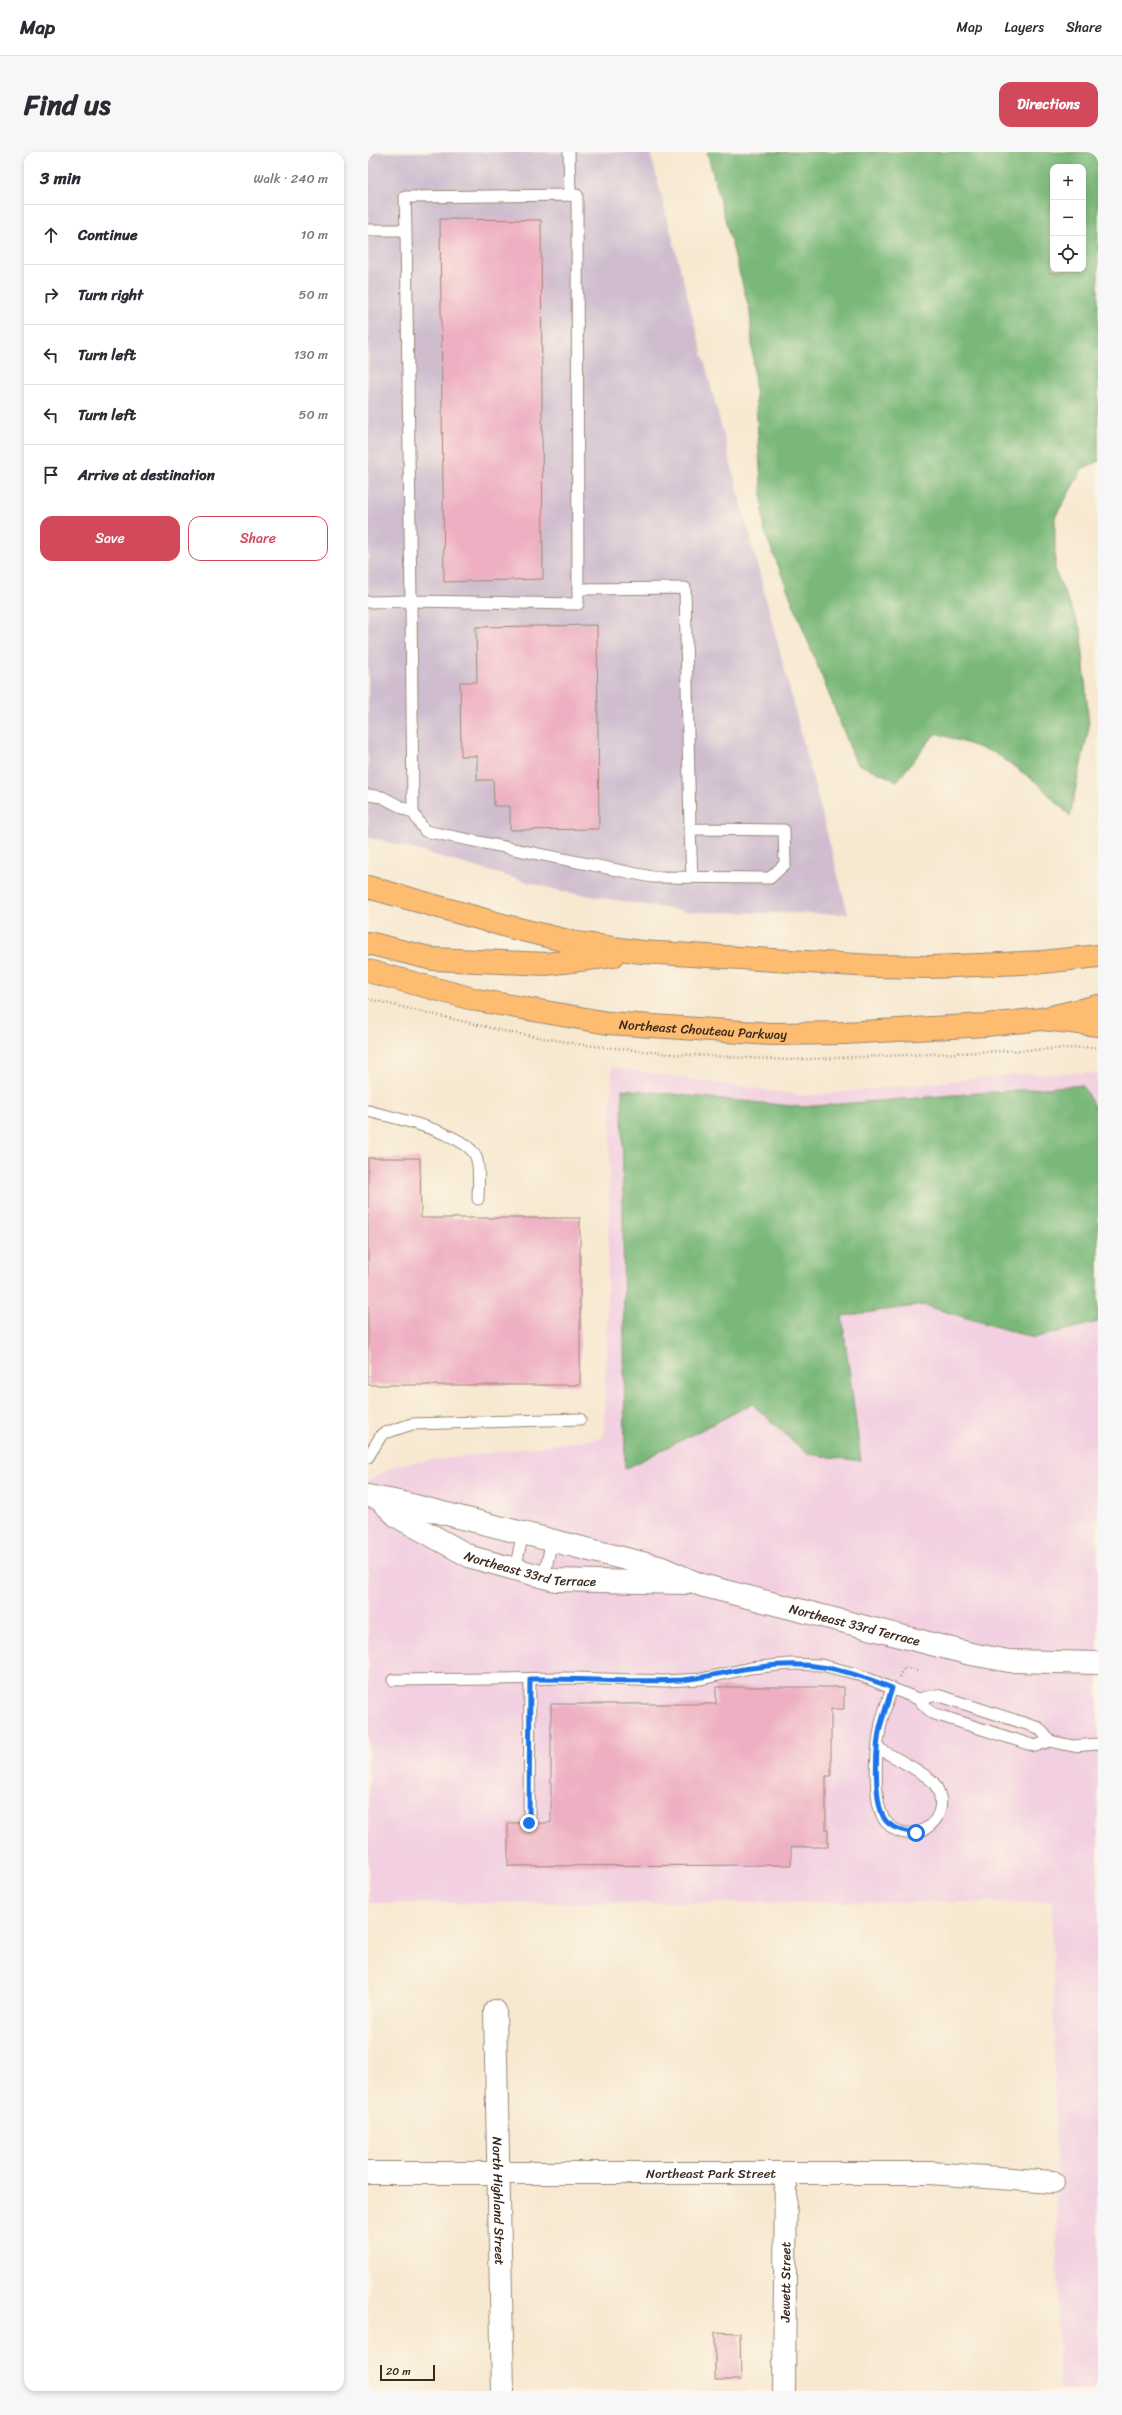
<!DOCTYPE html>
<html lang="en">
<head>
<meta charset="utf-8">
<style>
  :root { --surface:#fff; --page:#f7f7f7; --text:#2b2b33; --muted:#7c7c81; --line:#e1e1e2; --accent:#d1495b }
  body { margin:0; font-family:Sriracha,sans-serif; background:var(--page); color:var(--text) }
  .controls { position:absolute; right:12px; top:12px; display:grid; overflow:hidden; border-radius:8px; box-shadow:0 2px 6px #0003 }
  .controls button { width:36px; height:36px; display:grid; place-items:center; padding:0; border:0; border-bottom:1px solid var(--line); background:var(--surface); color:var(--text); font:20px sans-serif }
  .scale { position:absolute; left:12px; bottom:10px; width:55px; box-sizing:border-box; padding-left:4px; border:2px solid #3b2a1e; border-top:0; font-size:11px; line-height:14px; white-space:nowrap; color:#3b2a1e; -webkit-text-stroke:3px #fcf5e5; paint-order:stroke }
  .stop { position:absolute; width:12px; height:12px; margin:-9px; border:3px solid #1a73e8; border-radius:50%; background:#fff }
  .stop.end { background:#1a73e8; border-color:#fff; box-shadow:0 1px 4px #0008 }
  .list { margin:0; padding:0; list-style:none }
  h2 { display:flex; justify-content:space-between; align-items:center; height:52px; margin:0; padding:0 16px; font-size:17px }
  h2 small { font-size:13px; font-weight:400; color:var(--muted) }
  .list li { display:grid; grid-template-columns:26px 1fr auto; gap:12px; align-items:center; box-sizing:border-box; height:60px; padding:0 16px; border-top:1px solid var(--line) }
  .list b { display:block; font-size:15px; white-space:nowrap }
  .list em { font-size:13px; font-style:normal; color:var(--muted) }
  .actions { display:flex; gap:8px; padding:12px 16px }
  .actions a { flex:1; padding:9px 0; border:1px solid var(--accent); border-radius:12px; text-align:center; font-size:14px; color:var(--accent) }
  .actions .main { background:var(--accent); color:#fff }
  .icon { flex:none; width:22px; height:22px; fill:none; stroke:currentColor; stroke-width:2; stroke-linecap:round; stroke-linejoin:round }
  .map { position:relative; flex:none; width:730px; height:2239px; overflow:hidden; border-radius:12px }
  header { display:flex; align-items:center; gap:24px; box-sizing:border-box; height:56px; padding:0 20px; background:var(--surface); border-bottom:1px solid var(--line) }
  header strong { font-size:19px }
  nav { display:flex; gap:22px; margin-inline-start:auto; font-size:14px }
  .intro { display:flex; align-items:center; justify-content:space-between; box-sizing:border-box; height:96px; padding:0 24px }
  h1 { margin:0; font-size:28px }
  .button { padding:10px 18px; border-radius:12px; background:var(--accent); color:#fff; font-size:14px; font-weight:700 }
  main { display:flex; gap:24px; padding:0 24px }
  aside { flex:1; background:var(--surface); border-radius:12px; box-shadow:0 2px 6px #0003 }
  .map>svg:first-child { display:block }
</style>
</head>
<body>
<header>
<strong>Map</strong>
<nav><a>Map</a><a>Layers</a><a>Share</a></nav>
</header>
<div class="intro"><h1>Find us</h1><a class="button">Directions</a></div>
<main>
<aside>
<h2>3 min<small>Walk · 240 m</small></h2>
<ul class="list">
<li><svg class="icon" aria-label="ahead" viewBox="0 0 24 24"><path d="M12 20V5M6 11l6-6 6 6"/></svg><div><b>Continue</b></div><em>10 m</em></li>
<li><svg class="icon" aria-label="right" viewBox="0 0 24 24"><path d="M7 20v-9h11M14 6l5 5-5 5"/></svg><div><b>Turn right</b></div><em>50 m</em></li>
<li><svg class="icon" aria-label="left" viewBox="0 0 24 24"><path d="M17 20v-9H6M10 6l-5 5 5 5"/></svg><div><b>Turn left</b></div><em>130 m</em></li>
<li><svg class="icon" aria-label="left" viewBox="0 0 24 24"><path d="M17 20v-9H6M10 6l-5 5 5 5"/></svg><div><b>Turn left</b></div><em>50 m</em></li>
<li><svg class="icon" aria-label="arrive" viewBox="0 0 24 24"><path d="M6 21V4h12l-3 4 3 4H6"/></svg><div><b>Arrive at destination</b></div></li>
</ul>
<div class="actions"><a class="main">Save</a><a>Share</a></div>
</aside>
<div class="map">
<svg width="730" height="2239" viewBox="0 0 730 2239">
  <rect width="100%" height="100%" fill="#fcf5e5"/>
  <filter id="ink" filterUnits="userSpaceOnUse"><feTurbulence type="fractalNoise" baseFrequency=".025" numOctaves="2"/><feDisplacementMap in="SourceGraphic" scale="8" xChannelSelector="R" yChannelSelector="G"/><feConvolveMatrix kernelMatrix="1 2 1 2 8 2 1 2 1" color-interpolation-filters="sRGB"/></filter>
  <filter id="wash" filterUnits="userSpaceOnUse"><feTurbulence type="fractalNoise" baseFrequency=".012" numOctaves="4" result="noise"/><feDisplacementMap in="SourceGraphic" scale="16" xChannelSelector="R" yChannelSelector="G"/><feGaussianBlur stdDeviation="0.9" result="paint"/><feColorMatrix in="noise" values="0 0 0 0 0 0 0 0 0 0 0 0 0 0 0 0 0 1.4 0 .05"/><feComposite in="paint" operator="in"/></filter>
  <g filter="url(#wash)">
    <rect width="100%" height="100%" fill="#f7e8d0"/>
    <!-- built -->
    <polygon fill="#f2cfe1" points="244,915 437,944 653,922 730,921 730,2239 691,2239 684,1750 0,1751 0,1328 29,1313 236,1286"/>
    <!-- industrial -->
    <polygon fill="#cfbdcf" points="0,0 282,0 480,762 320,760 192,739 13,688 0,686"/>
    <!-- forest -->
    <g fill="#79b878" stroke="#5a714b" fill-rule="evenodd">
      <path d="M339 0H730V310L715 316 687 365V419L713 478 721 575 702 664 668 630 627 601 568 581 529 629 488 611 396 378 382 160ZM685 15H715V117H685Z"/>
      <polygon points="714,933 730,961 730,1170 666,1186 555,1153 474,1164 493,1309 439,1302 384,1252 257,1317 254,937 433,955"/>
    </g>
    <g id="blocks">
      <!-- building -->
      <g fill="#eeafc3">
        <polygon points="72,67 173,68 175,427 76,430"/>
        <polygon points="229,473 231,677 142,678 142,654 126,654 125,628 109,628 109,604 93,604 92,530 109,530 108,475"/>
        <polygon points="0,1006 52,1006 53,1066 212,1066 212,1233 0,1233"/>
        <polygon points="348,1535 476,1535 476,1557 463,1557 463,1624 458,1624 458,1677 460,1677 460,1695 423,1695 423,1713 140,1714 140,1671 183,1671 183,1552 348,1552"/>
        <polygon points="347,2180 372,2181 373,2228 347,2228"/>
      </g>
    </g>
  </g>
  <g filter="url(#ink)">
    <use href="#blocks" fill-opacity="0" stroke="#998977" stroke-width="1"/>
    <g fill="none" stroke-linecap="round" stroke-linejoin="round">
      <!-- service casing -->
      <g stroke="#998977" stroke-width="13">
        <g id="service">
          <polyline points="201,0 202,43"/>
          <polyline points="0,78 38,78 43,449 210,452 209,43 37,45 38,78"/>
          <polyline points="0,450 43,449 45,661 14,645 0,643"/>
          <polyline points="45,661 57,679 284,725 402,726 417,712 416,678 322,677 317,436 210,437"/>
          <polyline points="322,677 324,725"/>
          <path d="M0 959C23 965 104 982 109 1008 112 1020 110 1035 110 1047"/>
          <polyline points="0,1305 14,1282 44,1272 212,1267"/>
          <polyline points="147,1417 155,1381"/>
          <polyline points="176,1425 184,1388"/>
          <polyline points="25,1528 205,1526 297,1529 333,1527 382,1516 422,1512 453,1513 489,1522 550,1547 564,1561 667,1594 682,1589 705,1594 730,1592"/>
          <polyline points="550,1547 569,1543 671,1576 682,1589"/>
          <path d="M510 1596C522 1603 557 1621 565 1630 591 1664 545 1700 518 1670 504 1654 508 1598 512 1577 514 1563 520 1549 524 1536"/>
          <polyline points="161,1671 162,1527"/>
        </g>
      </g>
      <!-- minor casing -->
      <g stroke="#998977" stroke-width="24">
        <g id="minor">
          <path id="s1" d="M0 1344 31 1350 294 1416 333 1433 603 1502 641 1509 730 1511"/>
          <path id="s2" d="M10 1346 30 1365 103 1405 187 1428 316 1431"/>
          <path id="s3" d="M127 1859 135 2239"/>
          <path id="s4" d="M0 2021H562L685 2030"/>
          <path id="s5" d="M416 2239 418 2021"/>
        </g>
      </g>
      <!-- primary casing -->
      <g stroke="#998977" stroke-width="24">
        <g id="primary">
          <polyline points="0,735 142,775 208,791 274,800 505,814 563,815 675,810 730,804"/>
          <polyline points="0,791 65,807 178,812 245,804"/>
          <path id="s6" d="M0 819 109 848 240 871 403 882 476 881 618 873 674 867 730 854"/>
        </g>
      </g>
      <!-- motorway casing -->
      <g stroke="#998977" stroke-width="24">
        <polyline id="motorway" points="674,867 730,873"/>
      </g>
      <!-- path -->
      <g stroke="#998977" stroke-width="2.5" stroke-dasharray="1 3" stroke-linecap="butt">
        <polyline points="0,847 140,880 217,893 304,902 420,908 730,895"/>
        <polyline points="531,1525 536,1515 550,1519"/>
      </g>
      <!-- service -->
      <use href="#service" stroke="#fff" stroke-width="11"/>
      <!-- minor -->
      <use href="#minor" stroke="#fff" stroke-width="22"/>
      <!-- primary -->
      <use href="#primary" stroke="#fdbc6f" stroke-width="22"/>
      <!-- motorway -->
      <use href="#motorway" stroke="#fdbc6f" stroke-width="22"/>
    </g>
  </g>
  <g fill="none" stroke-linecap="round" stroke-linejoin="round" filter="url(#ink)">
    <!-- route -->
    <path stroke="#1a73e8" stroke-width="5" d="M161 1671 162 1527C213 1526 264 1531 314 1528 338 1526 359 1519 383 1516 438 1508 473 1515 524 1536 520 1549 516 1562 512 1575 508 1593 504 1658 520 1671 528 1678 537 1679 548 1681"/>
  </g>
  <g text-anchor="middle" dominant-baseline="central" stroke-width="3" stroke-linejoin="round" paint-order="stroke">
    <!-- street labels -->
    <g font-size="13" fill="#3b2a1e" stroke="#fcf5e5">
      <text stroke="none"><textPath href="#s6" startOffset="341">Northeast Chouteau Parkway</textPath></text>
      <text stroke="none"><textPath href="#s2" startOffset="172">Northeast 33rd Terrace</textPath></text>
      <text stroke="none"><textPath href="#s1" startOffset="504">Northeast 33rd Terrace</textPath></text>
      <text stroke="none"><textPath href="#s4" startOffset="343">Northeast Park Street</textPath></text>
      <text stroke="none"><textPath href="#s3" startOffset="190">North Highland Street</textPath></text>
      <text stroke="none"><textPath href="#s5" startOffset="109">Jewett Street</textPath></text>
    </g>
  </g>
</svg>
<div class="controls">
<button>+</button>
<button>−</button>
<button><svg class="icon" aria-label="locate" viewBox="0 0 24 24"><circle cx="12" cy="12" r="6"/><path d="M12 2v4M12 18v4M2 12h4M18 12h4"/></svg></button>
</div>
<div class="scale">20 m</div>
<div class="stop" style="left:548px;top:1681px"></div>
<div class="stop end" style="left:161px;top:1671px"></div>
</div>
</main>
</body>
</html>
